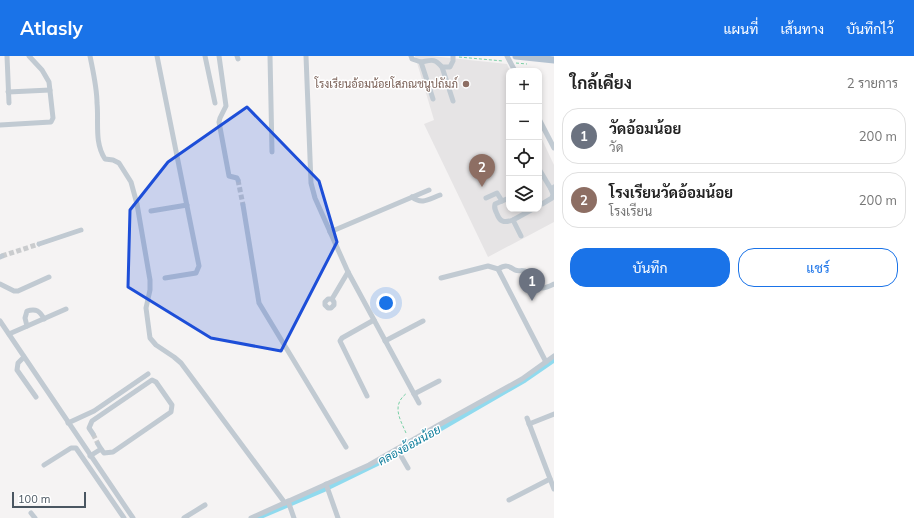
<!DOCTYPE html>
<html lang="th">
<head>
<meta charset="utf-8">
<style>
  :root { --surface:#fff; --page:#f2f2f2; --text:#222; --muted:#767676; --line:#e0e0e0; --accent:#1a73e8 }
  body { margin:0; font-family:Mulish,Sarabun,sans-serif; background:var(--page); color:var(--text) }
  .controls { position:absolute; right:12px; top:12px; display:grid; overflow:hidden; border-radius:8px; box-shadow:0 2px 6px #0003 }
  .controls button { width:36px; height:36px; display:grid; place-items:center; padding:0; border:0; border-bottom:1px solid var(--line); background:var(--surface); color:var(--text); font:20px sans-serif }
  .scale { position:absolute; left:12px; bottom:10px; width:74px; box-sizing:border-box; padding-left:4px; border:2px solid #4a5661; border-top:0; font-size:11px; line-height:14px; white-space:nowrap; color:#4a5661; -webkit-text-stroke:3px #fff; paint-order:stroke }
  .you { position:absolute; left:386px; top:247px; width:14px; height:14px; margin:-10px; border:3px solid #fff; border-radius:50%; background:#1a73e8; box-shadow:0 0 0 6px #1a73e833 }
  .badge { display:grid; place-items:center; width:26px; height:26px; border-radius:50%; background:var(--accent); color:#fff; font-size:13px; font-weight:700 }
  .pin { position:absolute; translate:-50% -33px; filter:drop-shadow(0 1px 2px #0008) }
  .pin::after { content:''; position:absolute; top:21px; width:14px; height:12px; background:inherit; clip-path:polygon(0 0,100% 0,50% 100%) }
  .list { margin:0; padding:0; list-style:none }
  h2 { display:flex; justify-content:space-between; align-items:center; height:52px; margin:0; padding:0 16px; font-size:17px }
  h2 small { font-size:13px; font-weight:400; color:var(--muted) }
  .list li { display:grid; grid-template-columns:26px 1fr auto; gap:12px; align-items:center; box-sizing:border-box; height:56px; margin:0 8px 8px; padding:0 8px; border:1px solid var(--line); border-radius:16px }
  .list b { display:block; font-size:15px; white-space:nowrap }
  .list p { margin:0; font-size:13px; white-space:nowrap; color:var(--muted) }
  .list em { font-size:13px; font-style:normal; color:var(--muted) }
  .actions { display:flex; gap:8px; padding:12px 16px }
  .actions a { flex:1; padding:9px 0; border:1px solid var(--accent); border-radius:16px; text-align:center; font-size:14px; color:var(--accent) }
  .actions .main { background:var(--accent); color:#fff }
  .icon { flex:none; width:22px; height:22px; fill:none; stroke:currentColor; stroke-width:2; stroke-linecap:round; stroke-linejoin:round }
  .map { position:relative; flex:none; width:554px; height:462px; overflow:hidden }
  header { display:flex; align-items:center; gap:24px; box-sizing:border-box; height:56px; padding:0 20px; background:var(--accent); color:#fff }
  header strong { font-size:19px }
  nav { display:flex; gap:22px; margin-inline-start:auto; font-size:14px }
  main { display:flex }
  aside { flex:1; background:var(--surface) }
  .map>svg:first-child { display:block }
</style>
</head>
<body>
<header>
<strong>Atlasly</strong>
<nav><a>แผนที่</a><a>เส้นทาง</a><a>บันทึกไว้</a></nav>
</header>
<main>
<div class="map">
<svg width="554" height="462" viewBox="0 0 554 462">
  <rect width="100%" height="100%" fill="#f5f3f3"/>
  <!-- education -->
  <polygon fill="#e6e4e5" points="415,0 431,0 507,8 510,15 509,15 509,153 539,153 539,77 554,109 554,166 488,201 424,68 434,64"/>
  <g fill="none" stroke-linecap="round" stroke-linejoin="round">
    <!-- canal -->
    <polyline stroke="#90daee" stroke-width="5" points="257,462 323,434 397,398 525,324 554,304"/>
    <!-- minor-tunnel -->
    <g stroke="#caccce" stroke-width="5" stroke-dasharray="5 2.5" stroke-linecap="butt">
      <polyline points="238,124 243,149"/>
      <polyline points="2,200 39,188"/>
      <polyline points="93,378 98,388"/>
    </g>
    <!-- path -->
    <g stroke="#7ad0a6" stroke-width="1" stroke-dasharray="3 2" stroke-linecap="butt">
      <polyline points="459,1 503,5"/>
      <polyline points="516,7 527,8"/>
      <path d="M406 377C400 363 391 349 407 337"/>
    </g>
    <!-- minor -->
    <g stroke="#c1cad2" stroke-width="5">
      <polyline points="7,0 9,47"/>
      <path d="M90 0C93 15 97 32 97 47 99 66 94 86 105 103L113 104 119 107 131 126 137 148 150 224V234L146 252 150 282 156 289 174 301 181 307 285 447"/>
      <polyline points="157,0 199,210 196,217 165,222"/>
      <polyline points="205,0 215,47"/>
      <polyline points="219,0 226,50 220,62 219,66 229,120 237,122 238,124"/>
      <polyline points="237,0 238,3"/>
      <polyline points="270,0 272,96"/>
      <polyline points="306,0 311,127 315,142 348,216 419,347"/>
      <polyline points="411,0 412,3 421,6 433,43"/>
      <polyline points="507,0 515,15"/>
      <path d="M421 6C432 4 434 2 442 11H450L453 5V0"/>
      <polyline points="442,11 453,45"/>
      <polyline points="8,36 50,34"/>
      <polyline points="539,63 554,92"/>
      <polyline points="0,69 51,66 53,62 49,26 42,14 29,0"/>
      <polyline points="539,113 551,133 554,131"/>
      <path d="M412 141C422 149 429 143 440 139"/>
      <polyline points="486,142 497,137 502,145"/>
      <path d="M509 142 495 148C494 152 495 154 497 158 500 166 504 167 513 164"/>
      <polyline points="542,148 552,142 553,138 551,133"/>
      <polyline points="243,149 259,247 346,391"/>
      <polyline points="151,155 187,149"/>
      <polyline points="330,176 429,134"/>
      <polyline points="521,180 513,164 533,153"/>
      <polyline points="39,188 81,174"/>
      <polyline points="0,201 2,200"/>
      <path d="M498 213C505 209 508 209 515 214 519 216 523 213 527 216 539 225 533 239 554 228"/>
      <polyline points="441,222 488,210 498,213 546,306"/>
      <polyline points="0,228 14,235 18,235 49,221"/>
      <polyline points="332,243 334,246 334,249 331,252 328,252 325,249 325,246 328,243 332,243 348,216"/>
      <polyline points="0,265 133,462"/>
      <path d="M27 270 25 262 27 255C36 252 40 255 44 263"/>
      <polyline points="9,278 66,253"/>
      <polyline points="385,285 423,265"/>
      <polyline points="24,301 18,307 17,314 36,341"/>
      <polyline points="414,338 439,325"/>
      <polyline points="367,340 340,285 342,282 374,264"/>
      <polyline points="527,362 554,433"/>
      <polyline points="68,367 94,355 148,318"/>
      <polyline points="529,368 554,358"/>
      <polyline points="98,388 101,393"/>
      <polyline points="397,393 408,412"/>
      <polyline points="90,400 101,393 104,397 113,396 171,356 172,349 156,326 152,324 92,365 89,372 93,378"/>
      <polyline points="44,409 71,392 76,392 124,462"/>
      <polyline points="326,428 338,462"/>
      <polyline points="509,444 550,423"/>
      <polyline points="288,445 294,462"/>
      <polyline points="31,457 35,462"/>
      <polyline points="184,462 205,449"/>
      <polyline points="251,462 369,409 437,370 522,323 554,300"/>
    </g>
    <!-- major -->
    <polyline stroke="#b3c2d1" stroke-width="7" points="516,0 554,4"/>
  </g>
  <!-- marked area -->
  <path fill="#1d4ed8" fill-opacity="0.2" stroke="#1d4ed8" stroke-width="3" stroke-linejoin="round" d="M247 51 319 125 337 186 281 295 211 282 128 231 130 154 168 106Z"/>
  <!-- markers -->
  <circle fill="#8d6e63" stroke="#fff" stroke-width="1.5" cx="466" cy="28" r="4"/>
  <g text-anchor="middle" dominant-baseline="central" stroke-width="3" stroke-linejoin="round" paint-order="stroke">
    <!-- education labels -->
    <g font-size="11" fill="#785e54" stroke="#fff" text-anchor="end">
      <text x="458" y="28">โรงเรียนอ้อมน้อยโสภณชนูปถัมภ์</text>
    </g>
    <!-- water labels -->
    <g font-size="12" font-style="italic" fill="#0c7c9b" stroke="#fff">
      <text transform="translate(409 389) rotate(-29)">คลองอ้อมน้อย</text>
    </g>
  </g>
</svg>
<div class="controls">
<button>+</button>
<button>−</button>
<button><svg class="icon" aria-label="locate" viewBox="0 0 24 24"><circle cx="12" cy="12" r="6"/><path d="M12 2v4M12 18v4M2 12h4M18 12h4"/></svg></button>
<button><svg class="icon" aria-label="layers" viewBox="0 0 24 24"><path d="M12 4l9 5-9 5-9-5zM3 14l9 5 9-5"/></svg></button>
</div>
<div class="scale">100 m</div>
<div class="you"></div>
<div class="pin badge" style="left:532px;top:245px;background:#6b7280">1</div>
<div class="pin badge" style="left:482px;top:131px;background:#8d6e63">2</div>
</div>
<aside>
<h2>ใกล้เคียง<small>2 รายการ</small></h2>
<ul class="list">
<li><span class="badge" style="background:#6b7280">1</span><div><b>วัดอ้อมน้อย</b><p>วัด</p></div><em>200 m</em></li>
<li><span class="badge" style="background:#8d6e63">2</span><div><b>โรงเรียนวัดอ้อมน้อย</b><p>โรงเรียน</p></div><em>200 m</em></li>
</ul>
<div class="actions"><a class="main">บันทึก</a><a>แชร์</a></div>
</aside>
</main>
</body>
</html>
